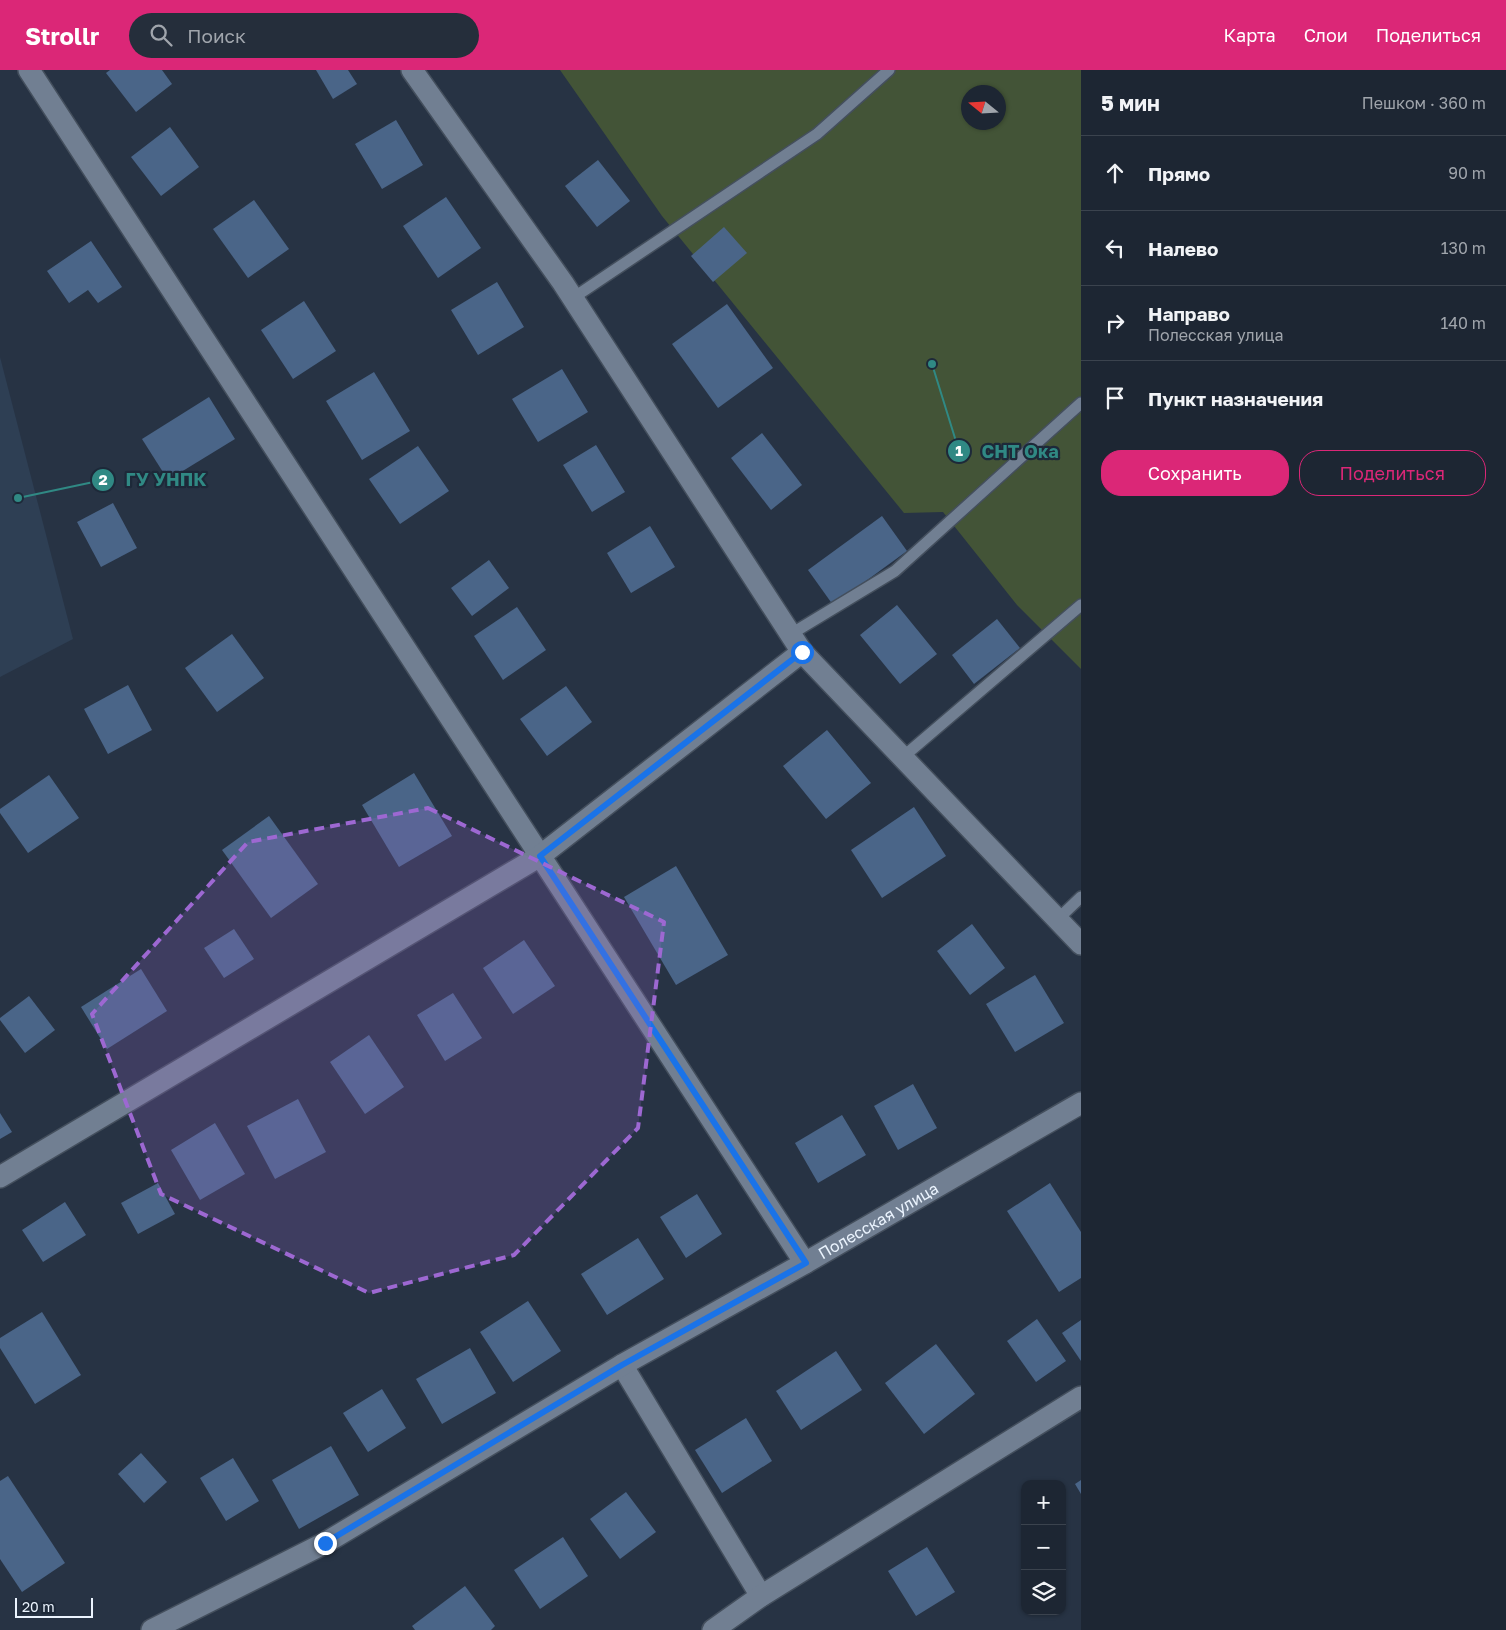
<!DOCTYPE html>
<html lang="ru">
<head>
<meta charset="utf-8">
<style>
  :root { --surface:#1d2633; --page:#252e3b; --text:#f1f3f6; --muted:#a0a5ac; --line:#3b434e; --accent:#db2777 }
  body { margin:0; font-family:"Golos Text",sans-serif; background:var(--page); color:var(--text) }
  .controls { position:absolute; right:15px; bottom:15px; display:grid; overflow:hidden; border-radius:10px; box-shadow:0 1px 4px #0004 }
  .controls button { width:45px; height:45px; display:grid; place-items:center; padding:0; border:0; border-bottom:1px solid var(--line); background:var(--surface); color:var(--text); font:25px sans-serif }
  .compass { position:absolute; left:961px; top:15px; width:45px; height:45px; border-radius:50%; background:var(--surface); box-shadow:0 1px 4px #0004; rotate:288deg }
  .scale { position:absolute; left:15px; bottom:12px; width:78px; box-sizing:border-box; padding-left:5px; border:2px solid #ebf4fe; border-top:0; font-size:14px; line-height:18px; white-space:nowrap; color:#ebf4fe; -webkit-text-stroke:4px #1d2939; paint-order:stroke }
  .stop { position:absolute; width:15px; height:15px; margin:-11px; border:4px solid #1a73e8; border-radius:50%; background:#fff }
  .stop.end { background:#1a73e8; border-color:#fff; box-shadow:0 1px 5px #0008 }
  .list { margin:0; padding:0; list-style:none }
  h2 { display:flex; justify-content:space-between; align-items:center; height:65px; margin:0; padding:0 20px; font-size:21px }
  h2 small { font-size:16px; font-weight:400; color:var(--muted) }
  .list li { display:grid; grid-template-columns:32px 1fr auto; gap:15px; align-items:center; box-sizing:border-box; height:75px; padding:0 20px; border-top:1px solid var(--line) }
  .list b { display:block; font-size:19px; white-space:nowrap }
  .list p { margin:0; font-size:16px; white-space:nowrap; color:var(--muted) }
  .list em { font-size:16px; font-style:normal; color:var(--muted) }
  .actions { display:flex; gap:10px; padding:15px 20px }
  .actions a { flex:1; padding:11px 0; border:1px solid var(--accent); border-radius:20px; text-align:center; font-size:18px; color:var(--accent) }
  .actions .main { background:var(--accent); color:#fff }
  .icon { flex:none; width:28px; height:28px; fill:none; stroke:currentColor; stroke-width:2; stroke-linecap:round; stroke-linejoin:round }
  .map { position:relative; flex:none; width:1081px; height:1560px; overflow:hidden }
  header { display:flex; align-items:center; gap:30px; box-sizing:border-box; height:70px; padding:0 25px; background:var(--accent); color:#fff }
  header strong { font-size:24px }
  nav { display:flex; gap:28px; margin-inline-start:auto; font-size:18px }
  .search { width:350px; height:45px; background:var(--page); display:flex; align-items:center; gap:12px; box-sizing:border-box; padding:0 18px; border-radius:28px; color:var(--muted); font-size:19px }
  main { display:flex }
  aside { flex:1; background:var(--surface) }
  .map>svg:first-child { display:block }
</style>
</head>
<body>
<header>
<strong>Strollr</strong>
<div class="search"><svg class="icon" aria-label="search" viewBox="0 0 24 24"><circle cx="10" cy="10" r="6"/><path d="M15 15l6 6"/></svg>Поиск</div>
<nav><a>Карта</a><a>Слои</a><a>Поделиться</a></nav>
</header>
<main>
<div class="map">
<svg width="1081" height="1560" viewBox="0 0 1081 1560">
  <rect width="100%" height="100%" fill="#273344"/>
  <!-- built -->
  <polygon fill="#2e3f54" points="0,287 73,569 0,607"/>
  <!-- green -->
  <path fill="#435437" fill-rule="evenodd" d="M560 0H1081V599L1017 535 943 442 904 443 662 146ZM968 22H998V52H968Z"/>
  <!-- building -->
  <g fill="#4a6588">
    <polygon points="110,0 162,0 172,14 136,42 106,3"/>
    <polygon points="316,0 348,0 357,14 333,29"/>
    <polygon points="396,50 423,95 382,119 355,74"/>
    <polygon points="170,57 199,97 161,126 131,87"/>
    <polygon points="598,90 630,131 597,157 565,116"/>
    <polygon points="446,127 481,178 438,208 403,156"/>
    <polygon points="254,130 289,179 248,208 213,159"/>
    <polygon points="724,157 747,183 713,212 691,186"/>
    <polygon points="91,171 122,217 98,233 88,220 69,233 47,201"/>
    <polygon points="497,212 524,257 478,285 451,240"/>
    <polygon points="304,231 336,281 293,309 261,260"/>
    <polygon points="727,234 773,298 718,338 672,274"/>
    <polygon points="562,299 588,342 538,372 512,329"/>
    <polygon points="374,302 410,361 362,390 326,331"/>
    <polygon points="209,327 235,369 168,410 142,369"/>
    <polygon points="762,363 802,415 771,440 731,388"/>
    <polygon points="596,375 625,422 592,442 563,395"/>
    <polygon points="418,376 449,421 400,454 369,409"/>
    <polygon points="113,433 137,478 101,497 77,452"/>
    <polygon points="882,446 907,481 833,535 808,500"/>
    <polygon points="650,456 675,497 631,523 607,483"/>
    <polygon points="489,490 509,518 472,546 451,518"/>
    <polygon points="897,535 937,584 900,614 860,565"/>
    <polygon points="517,537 546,580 503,610 474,566"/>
    <polygon points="997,549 1020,578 974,614 952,585"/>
    <polygon points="232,564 264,608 217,642 185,598"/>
    <polygon points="128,615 152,660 108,684 84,639"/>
    <polygon points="566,616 592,652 547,686 520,649"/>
    <polygon points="827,660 871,713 826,749 783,696"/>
    <polygon points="414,703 452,766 399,797 362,735"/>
    <polygon points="49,705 79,748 28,783 0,743 0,739"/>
    <polygon points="914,737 946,786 882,828 851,780"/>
    <polygon points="269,746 318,814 271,848 222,780"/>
    <polygon points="676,796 728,885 676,915 624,827"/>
    <polygon points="972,854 1005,898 970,925 937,881"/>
    <polygon points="234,859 254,889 224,908 204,878"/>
    <polygon points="524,870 555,916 513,944 483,898"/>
    <polygon points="141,899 167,941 107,979 81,937"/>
    <polygon points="1035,905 1064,953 1015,982 986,934"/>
    <polygon points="453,923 482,968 445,991 417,945"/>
    <polygon points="29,926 55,960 25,983 0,950 0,948"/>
    <polygon points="369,965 404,1017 365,1044 330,992"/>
    <polygon points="913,1014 937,1058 898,1080 874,1036"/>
    <polygon points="298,1029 326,1082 275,1109 247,1056"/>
    <polygon points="0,1043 12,1062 0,1069"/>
    <polygon points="842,1045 866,1085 818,1113 795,1073"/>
    <polygon points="215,1053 245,1104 200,1130 171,1080"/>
    <polygon points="158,1113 175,1144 138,1164 121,1133"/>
    <polygon points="1050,1113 1081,1162 1081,1208 1059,1222 1007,1141"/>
    <polygon points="697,1124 722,1164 686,1188 660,1147"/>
    <polygon points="65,1132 86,1165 43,1192 22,1160"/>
    <polygon points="638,1168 664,1209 607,1245 581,1204"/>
    <polygon points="528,1231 561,1281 513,1312 480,1262"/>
    <polygon points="42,1242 81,1305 35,1334 0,1278 0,1268"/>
    <polygon points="1037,1249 1066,1291 1036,1312 1007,1271"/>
    <polygon points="1081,1250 1081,1291 1062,1263"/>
    <polygon points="936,1274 975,1324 924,1364 885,1313"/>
    <polygon points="470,1278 496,1323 442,1354 416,1309"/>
    <polygon points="836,1281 862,1320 801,1360 776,1321"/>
    <polygon points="382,1319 406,1358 368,1382 343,1343"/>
    <polygon points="746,1348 772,1391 722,1423 695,1380"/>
    <polygon points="331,1376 359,1425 299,1459 272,1410"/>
    <polygon points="141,1383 167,1412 144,1433 118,1404"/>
    <polygon points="233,1388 259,1431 226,1451 200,1408"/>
    <polygon points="8,1406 65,1493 22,1522 0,1489 0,1411"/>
    <polygon points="1081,1410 1081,1424 1075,1414"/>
    <polygon points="626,1422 656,1462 620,1489 590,1449"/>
    <polygon points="563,1467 588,1506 540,1539 514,1500"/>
    <polygon points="927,1477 955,1522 916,1546 888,1501"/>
    <polygon points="465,1516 495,1556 491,1560 415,1560 412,1556"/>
  </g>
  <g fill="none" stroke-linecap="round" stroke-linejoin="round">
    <!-- lane casing -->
    <g stroke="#444f5d" stroke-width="14">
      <g id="lane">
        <polyline points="573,228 817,64 889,0"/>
        <polyline points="791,564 895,501 1081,333"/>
        <polyline points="903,687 1081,535"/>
        <polyline points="1058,849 1081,827"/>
      </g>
    </g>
    <!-- street casing -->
    <g stroke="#444f5d" stroke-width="24">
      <g id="street">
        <polyline points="29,0 805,1193"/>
        <polyline points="412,0 563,213 802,582 1081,874"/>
        <polyline points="0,1107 540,786 802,582"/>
        <polyline points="622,1295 761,1526"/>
        <path id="s1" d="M152 1560 325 1473 622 1295 805 1193 1081 1033"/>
        <polyline points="713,1560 761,1526 1081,1327"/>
      </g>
    </g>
    <!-- lane -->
    <use href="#lane" stroke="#717f92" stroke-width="11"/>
    <!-- street -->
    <use href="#street" stroke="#717f92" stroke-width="21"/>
  </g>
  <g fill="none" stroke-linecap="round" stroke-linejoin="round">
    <!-- route -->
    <polyline stroke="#1a73e8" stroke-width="6" points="325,1473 622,1295 806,1193 540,786 802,582"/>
  </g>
  <!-- marked area -->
  <path fill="#9d68d2" fill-opacity="0.2" stroke="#9d68d2" stroke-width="4" stroke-dasharray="10 6" stroke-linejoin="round" d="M428 738 664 852 638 1058 514 1185 369 1223 161 1124 92 944 248 772Z"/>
  <g text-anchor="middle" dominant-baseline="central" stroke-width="4.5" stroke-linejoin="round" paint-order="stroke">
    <!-- street labels -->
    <g font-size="16" fill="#ebf4fe" stroke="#1d2939">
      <text stroke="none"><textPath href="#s1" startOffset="834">Полесская улица</textPath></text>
    </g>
  </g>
  <!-- callouts -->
  <path fill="none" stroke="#308984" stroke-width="2" d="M932 294L959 381M18 428L103 410"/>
  <g fill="#308984" stroke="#1d2939" stroke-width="2">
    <circle cx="932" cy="294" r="5"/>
    <circle cx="18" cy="428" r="5"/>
    <circle cx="959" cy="381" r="12"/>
    <circle cx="103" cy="410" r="12"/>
  </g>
  <g font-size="15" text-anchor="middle" font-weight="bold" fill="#fff">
    <text x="959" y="386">1</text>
    <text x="103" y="415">2</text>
  </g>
  <g font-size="18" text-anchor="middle" font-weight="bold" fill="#308984" stroke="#1d2939" stroke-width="4.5" stroke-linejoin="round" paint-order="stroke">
    <text x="1020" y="388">СНТ Ока</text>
    <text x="166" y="416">ГУ УНПК</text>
  </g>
</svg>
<div class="controls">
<button>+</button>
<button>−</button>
<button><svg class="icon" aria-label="layers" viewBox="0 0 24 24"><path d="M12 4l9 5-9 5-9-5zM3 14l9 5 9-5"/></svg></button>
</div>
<svg class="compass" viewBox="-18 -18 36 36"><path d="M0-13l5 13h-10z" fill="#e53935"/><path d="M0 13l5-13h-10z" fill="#a0a5ac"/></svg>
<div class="scale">20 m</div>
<div class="stop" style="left:802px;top:582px"></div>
<div class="stop end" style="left:325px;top:1473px"></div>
</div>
<aside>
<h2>5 мин<small>Пешком · 360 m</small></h2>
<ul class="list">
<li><svg class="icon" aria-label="ahead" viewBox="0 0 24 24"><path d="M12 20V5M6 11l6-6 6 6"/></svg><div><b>Прямо</b></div><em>90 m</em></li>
<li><svg class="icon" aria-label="left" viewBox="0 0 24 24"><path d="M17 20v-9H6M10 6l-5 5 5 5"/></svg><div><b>Налево</b></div><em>130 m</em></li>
<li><svg class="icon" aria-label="right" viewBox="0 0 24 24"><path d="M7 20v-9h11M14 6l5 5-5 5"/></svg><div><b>Направо</b><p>Полесская улица</p></div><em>140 m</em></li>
<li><svg class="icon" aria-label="arrive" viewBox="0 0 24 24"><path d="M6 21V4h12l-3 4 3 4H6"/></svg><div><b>Пункт назначения</b></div></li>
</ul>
<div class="actions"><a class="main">Сохранить</a><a>Поделиться</a></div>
</aside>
</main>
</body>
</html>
